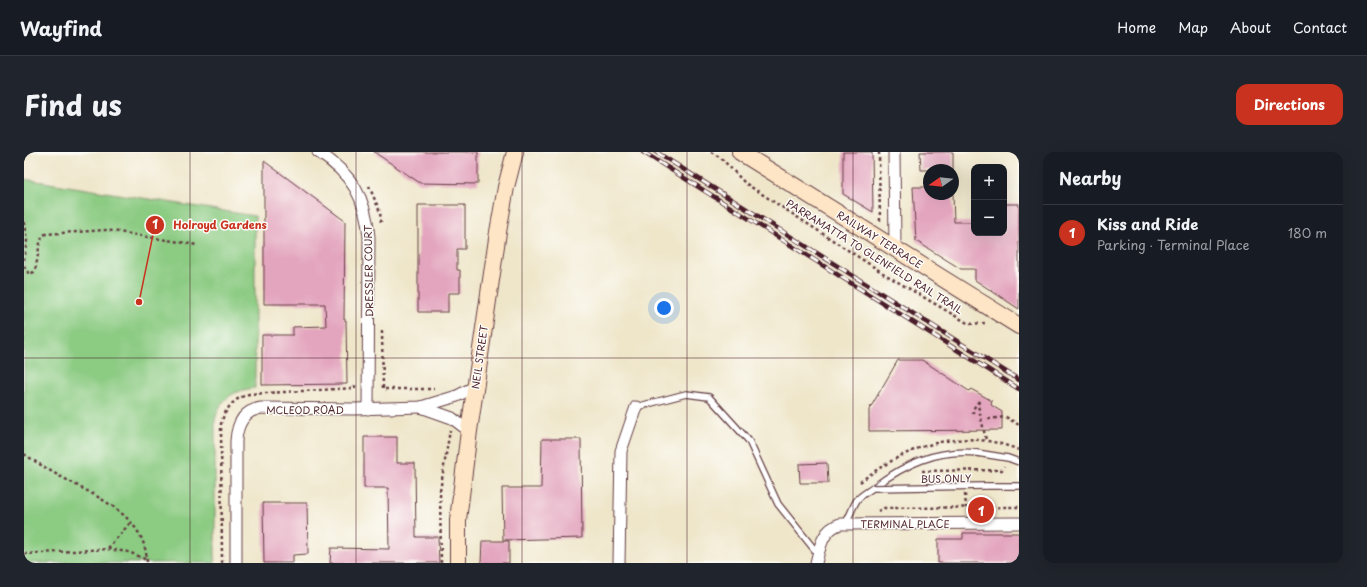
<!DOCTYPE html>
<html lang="en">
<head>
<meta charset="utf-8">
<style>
  :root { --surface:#171b24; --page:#20242c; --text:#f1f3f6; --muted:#9ea1a6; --line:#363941; --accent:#c8321e }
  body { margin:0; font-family:"Playpen Sans",sans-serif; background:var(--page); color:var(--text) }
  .controls { position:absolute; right:12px; top:12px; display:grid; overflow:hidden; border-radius:8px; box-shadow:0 4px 16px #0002 }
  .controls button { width:36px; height:36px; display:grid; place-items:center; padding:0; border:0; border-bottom:1px solid var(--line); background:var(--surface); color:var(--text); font:20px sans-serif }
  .compass { position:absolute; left:899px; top:12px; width:36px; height:36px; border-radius:50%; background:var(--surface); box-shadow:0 4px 16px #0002; rotate:256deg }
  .you { position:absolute; left:640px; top:156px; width:14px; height:14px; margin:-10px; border:3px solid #fff; border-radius:50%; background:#1a73e8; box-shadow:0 0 0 6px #1a73e833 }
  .badge { display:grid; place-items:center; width:26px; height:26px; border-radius:50%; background:var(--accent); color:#fff; font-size:13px; font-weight:700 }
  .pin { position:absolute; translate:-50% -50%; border:2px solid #fff; box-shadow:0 1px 4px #0006 }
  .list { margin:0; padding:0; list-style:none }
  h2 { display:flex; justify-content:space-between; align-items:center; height:52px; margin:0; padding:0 16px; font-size:17px }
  h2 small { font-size:13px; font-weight:400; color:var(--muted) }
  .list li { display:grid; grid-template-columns:26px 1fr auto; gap:12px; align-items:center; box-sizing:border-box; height:56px; padding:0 16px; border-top:1px solid var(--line) }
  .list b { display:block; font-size:15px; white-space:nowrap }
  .list p { margin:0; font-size:13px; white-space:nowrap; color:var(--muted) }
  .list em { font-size:13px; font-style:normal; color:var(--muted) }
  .map { position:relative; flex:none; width:995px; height:411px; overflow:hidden; border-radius:12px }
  header { display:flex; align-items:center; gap:24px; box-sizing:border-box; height:56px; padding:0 20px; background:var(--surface); border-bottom:1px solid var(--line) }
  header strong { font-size:19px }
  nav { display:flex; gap:22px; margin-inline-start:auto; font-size:14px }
  .intro { display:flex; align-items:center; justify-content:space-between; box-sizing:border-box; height:96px; padding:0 24px }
  h1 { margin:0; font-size:28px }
  .button { padding:10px 18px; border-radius:12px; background:var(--accent); color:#fff; font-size:14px; font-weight:700 }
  main { display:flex; gap:24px; padding:0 24px }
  aside { flex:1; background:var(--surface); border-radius:12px; box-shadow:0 4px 16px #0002 }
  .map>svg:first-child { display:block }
</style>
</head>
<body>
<header>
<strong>Wayfind</strong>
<nav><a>Home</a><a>Map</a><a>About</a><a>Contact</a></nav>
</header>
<div class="intro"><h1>Find us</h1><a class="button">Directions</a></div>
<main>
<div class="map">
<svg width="995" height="411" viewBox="0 0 995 411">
  <rect width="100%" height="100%" fill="#fdfcf7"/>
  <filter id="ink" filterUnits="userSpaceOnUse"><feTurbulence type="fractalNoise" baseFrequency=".025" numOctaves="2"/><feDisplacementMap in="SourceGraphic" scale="8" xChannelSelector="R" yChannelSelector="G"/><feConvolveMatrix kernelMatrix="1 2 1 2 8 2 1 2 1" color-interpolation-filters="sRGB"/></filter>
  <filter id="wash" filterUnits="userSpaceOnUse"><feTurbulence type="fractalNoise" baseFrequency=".012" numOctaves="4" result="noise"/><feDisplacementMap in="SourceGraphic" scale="16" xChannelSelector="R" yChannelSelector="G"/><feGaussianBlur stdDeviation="0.9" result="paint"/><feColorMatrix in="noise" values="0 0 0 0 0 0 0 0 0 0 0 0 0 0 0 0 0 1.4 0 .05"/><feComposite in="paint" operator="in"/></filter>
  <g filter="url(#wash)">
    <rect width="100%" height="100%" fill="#efe6ca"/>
    <!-- green -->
    <path fill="#8bcb82" stroke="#6a7556" d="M0 27 231 64V236C210 238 196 246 191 268V411H0Z"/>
    <g id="blocks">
      <!-- building -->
      <g fill="#e3a5be">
        <polygon points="350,0 454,0 454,32 396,31"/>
        <polygon points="819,0 848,0 849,60 819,42"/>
        <polygon points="896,0 929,0 929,18 897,18"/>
        <polygon points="240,9 321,69 320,168 322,168 323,232 238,233 238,183 269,183 269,175 302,174 301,152 240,152"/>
        <polygon points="889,35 905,35 905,42 929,42 930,70 950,70 950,81 980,81 980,52 995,52 995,157 951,128 951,117 937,117 892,89"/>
        <polygon points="394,53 441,53 441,97 433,97 433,118 436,118 436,141 424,141 424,160 394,160"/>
        <polygon points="874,208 898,208 945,239 947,237 968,249 967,253 978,260 978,278 845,279 845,258"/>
        <polygon points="340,285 373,285 373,311 391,311 392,385 414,385 415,411 306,411 307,396 365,397 364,336 340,336"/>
        <polygon points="518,287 557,287 558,386 479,388 478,336 517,336"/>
        <polygon points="803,311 804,331 776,331 775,312"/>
        <polygon points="239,351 283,351 284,402 269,403 269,411 240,411"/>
        <polygon points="939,381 995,381 995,411 914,411 914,387 939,387"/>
        <polygon points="458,389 485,389 485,411 457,411"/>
      </g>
    </g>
  </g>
  <g filter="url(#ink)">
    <use href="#blocks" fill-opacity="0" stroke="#633d43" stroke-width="1"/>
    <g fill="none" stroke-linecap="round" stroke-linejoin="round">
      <!-- service casing -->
      <g stroke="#633d43" stroke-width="8">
        <g id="service">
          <polyline points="612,255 662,242 685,245 725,289 754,352 794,402"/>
          <polyline points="961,334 995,334"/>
          <path d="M822 370C826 364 829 354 833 348 837 343 845 339 850 335 881 312 913 297 953 301"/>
        </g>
      </g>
      <!-- minor casing -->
      <g stroke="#633d43" stroke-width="13">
        <g id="minor">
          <path d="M294 0C328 22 342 46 345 85L344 257"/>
          <polyline points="870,0 871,96"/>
          <polyline points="397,255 428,266 445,279"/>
          <path d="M212 411V289C213 273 219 259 237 256L330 257 397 255 433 244 452 234"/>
          <polyline points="595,411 597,299 612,255"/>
          <path d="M792 411C796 395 798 378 816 372L995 371"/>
        </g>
      </g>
      <!-- secondary casing -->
      <g stroke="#633d43" stroke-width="18">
        <g id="secondary">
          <polyline points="716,0 995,174"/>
          <polyline points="434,411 434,368 445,279 474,80 482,35 491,0"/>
        </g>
      </g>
      <!-- path -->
      <g stroke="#633d43" stroke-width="2.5" stroke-dasharray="3 3" stroke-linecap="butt">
        <polyline points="687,0 697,6 721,31 862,123 945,172 962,171"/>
        <polyline points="855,0 856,71"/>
        <polyline points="345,34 356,60 357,70"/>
        <polyline points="0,70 3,88 0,108"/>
        <path d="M0 114 5 122 10 120C15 108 13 95 19 83L22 82 82 78 173 93"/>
        <polyline points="358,179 359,237 410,237"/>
        <polyline points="955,249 954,253 962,288"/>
        <polyline points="949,262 949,257 955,249"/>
        <polyline points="964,267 982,265 995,273"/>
        <path d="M0 302C15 312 29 321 45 329 79 348 122 366 123 411"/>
        <polyline points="898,319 978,318 980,314"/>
        <path d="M836 330C884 293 936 274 995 298"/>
        <polyline points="941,342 942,356"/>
        <polyline points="854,359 860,356 995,355"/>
        <polyline points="84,396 107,370"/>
        <polyline points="0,402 83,397 105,400 123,408"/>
        <path d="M198 411 197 272C201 257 209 247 225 242L331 236V233"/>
        <polyline points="417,411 416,339 426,278"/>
      </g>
      <!-- service -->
      <use href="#service" stroke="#fff" stroke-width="5.5"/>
      <!-- minor -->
      <use href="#minor" stroke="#fff" stroke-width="11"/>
      <!-- secondary -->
      <use href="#secondary" stroke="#fde5c5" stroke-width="16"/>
      <!-- rail casing -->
      <g stroke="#4a1f2b" stroke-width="4.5">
        <g id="rail">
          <polyline points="619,0 995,237"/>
          <polyline points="632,0 995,228"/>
        </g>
      </g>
      <!-- rail -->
      <use href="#rail" stroke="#fdfcf7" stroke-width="3" stroke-dasharray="9" stroke-linecap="butt"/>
      <!-- service-bridge casing -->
      <g stroke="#633d43" stroke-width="8" stroke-linecap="butt">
        <g id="service-bridge">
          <polyline points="953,301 984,306 995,310"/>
          <polyline points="849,336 961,334"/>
        </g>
      </g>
      <!-- service-bridge -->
      <use href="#service-bridge" stroke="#fff" stroke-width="5.5"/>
    </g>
  </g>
  <!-- grid -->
  <path fill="none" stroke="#4a1f2b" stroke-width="1" stroke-opacity="0.55" d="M166 0V411M332 0V411M498 0V411M663 0V411M829 0V411M0 206H995"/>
  <g text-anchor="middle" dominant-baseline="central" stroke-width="3" stroke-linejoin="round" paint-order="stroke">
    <!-- street labels -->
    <g font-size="10" fill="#4a1f2b" stroke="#fdfcf7">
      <text transform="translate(856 87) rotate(32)">RAILWAY TERRACE</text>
      <text transform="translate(851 104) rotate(32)">PARRAMATTA TO GLENFIELD RAIL TRAIL</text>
      <text transform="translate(344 119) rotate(-91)">DRESSLER COURT</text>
      <text transform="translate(455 205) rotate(-82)">NEIL STREET</text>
      <text x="281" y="257">MCLEOD ROAD</text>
      <text transform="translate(922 326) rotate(-1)">BUS ONLY</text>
      <text x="881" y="371">TERMINAL PLACE</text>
    </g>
  </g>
  <!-- callouts -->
  <path fill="none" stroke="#c8321e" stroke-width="1.5" d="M115 150L131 73"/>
  <g fill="#c8321e" stroke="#fdfcf7" stroke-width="1.5">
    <circle cx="115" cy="150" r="4"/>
    <circle cx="131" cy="73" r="10"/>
  </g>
  <g font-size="12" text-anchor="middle" font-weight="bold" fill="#fff">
    <text x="131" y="77">1</text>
  </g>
  <g font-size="11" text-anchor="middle" font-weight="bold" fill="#c8321e" stroke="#fdfcf7" stroke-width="3" stroke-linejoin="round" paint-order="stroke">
    <text x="196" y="77">Holroyd Gardens</text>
  </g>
</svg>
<div class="controls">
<button>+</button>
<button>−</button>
</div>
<svg class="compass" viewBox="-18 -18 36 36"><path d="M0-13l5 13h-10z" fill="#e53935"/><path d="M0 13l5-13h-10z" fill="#9ea1a6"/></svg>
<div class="you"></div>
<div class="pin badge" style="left:957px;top:358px">1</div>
</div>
<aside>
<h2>Nearby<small></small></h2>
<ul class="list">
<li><span class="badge">1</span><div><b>Kiss and Ride</b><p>Parking · Terminal Place</p></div><em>180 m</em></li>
</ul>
</aside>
</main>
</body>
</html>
